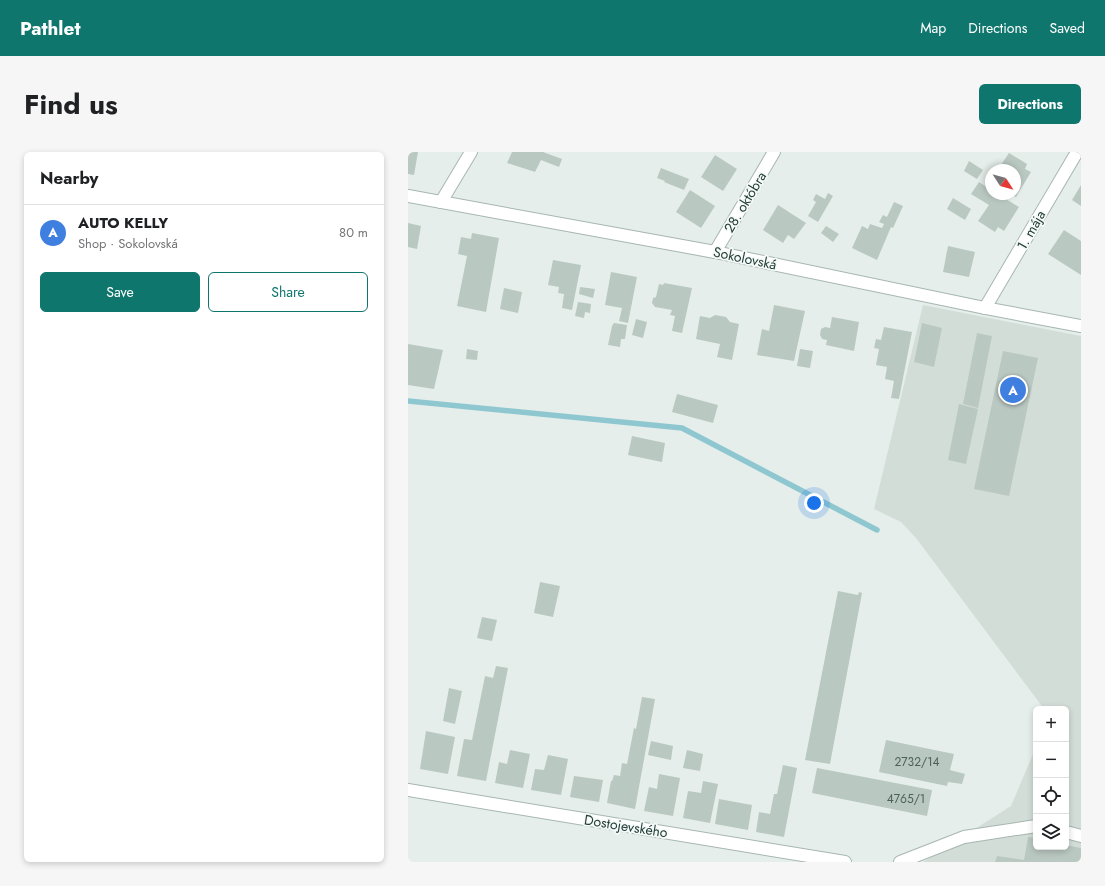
<!DOCTYPE html>
<html lang="en">
<head>
<meta charset="utf-8">
<style>
  :root { --surface:#fff; --page:#f6f6f6; --text:#202124; --muted:#757577; --line:#e0e0e0; --accent:#0f766e }
  body { margin:0; font-family:Jost,sans-serif; background:var(--page); color:var(--text) }
  .controls { position:absolute; right:12px; bottom:12px; display:grid; overflow:hidden; border-radius:6px; box-shadow:0 2px 6px #0003 }
  .controls button { width:36px; height:36px; display:grid; place-items:center; padding:0; border:0; border-bottom:1px solid var(--line); background:var(--surface); color:var(--text); font:20px sans-serif }
  .compass { position:absolute; left:577px; top:12px; width:36px; height:36px; border-radius:50%; background:var(--surface); box-shadow:0 2px 6px #0003; rotate:126deg }
  .you { position:absolute; left:406px; top:351px; width:14px; height:14px; margin:-10px; border:3px solid #fff; border-radius:50%; background:#1a73e8; box-shadow:0 0 0 6px #1a73e833 }
  .badge { display:grid; place-items:center; width:26px; height:26px; border-radius:50%; background:var(--accent); color:#fff; font-size:13px; font-weight:700 }
  .pin { position:absolute; translate:-50% -50%; border:2px solid #fff; box-shadow:0 1px 4px #0006 }
  .list { margin:0; padding:0; list-style:none }
  h2 { display:flex; justify-content:space-between; align-items:center; height:52px; margin:0; padding:0 16px; font-size:17px }
  h2 small { font-size:13px; font-weight:400; color:var(--muted) }
  .list li { display:grid; grid-template-columns:26px 1fr auto; gap:12px; align-items:center; box-sizing:border-box; height:56px; padding:0 16px; border-top:1px solid var(--line) }
  .list b { display:block; font-size:15px; white-space:nowrap }
  .list p { margin:0; font-size:13px; white-space:nowrap; color:var(--muted) }
  .list em { font-size:13px; font-style:normal; color:var(--muted) }
  .actions { display:flex; gap:8px; padding:12px 16px }
  .actions a { flex:1; padding:9px 0; border:1px solid var(--accent); border-radius:6px; text-align:center; font-size:14px; color:var(--accent) }
  .actions .main { background:var(--accent); color:#fff }
  .icon { flex:none; width:22px; height:22px; fill:none; stroke:currentColor; stroke-width:2; stroke-linecap:round; stroke-linejoin:round }
  .map { position:relative; flex:none; width:673px; height:710px; overflow:hidden; border-radius:6px }
  header { display:flex; align-items:center; gap:24px; box-sizing:border-box; height:56px; padding:0 20px; background:var(--accent); color:#fff }
  header strong { font-size:19px }
  nav { display:flex; gap:22px; margin-inline-start:auto; font-size:14px }
  .intro { display:flex; align-items:center; justify-content:space-between; box-sizing:border-box; height:96px; padding:0 24px }
  h1 { margin:0; font-size:28px }
  .button { padding:10px 18px; border-radius:6px; background:var(--accent); color:#fff; font-size:14px; font-weight:700 }
  main { display:flex; gap:24px; padding:0 24px }
  aside { flex:1; background:var(--surface); border-radius:6px; box-shadow:0 2px 6px #0003 }
  .map>svg:first-child { display:block }
</style>
</head>
<body>
<header>
<strong>Pathlet</strong>
<nav><a>Map</a><a>Directions</a><a>Saved</a></nav>
</header>
<div class="intro"><h1>Find us</h1><a class="button">Directions</a></div>
<main>
<aside>
<h2>Nearby<small></small></h2>
<ul class="list">
<li><span class="badge" style="background:#3f7fe0">A</span><div><b>AUTO KELLY</b><p>Shop · Sokolovská</p></div><em>80 m</em></li>
</ul>
<div class="actions"><a class="main">Save</a><a>Share</a></div>
</aside>
<div class="map">
<svg width="673" height="710" viewBox="0 0 673 710">
  <rect width="100%" height="100%" fill="#e5eeea"/>
  <!-- built -->
  <polygon fill="#d3ddd8" points="515,153 673,184 673,710 515,710 603,654 628,595 628,695 658,695 658,557 636,557 508,386 493,370 466,357"/>
  <g fill="none" stroke-linecap="round" stroke-linejoin="round">
    <!-- stream -->
    <polyline stroke="#8fc7d1" stroke-width="5.5" points="0,249 274,276 469,378"/>
  </g>
  <!-- building -->
  <g fill="#bac8c2">
    <polygon points="0,0 10,0 6,23 0,22"/>
    <polygon points="104,0 135,0 154,7 151,15 133,8 127,20 99,11"/>
    <polygon points="601,1 619,12 617,17 623,20 608,45 603,42 607,42 607,18 585,18 587,14 591,16"/>
    <polygon points="307,3 329,17 315,39 293,25"/>
    <polygon points="561,9 575,18 569,27 556,19"/>
    <polygon points="253,16 281,27 276,38 256,30 257,29 249,26"/>
    <polygon points="571,30 583,38 583,42 590,42 611,55 596,79 590,75 587,80 570,69 581,53 563,42"/>
    <polygon points="673,33 673,54 664,48"/>
    <polygon points="282,38 307,54 293,76 268,60"/>
    <polygon points="420,41 425,44 410,70 400,64 408,50 405,48 408,42 417,47"/>
    <polygon points="545,46 563,57 557,68 539,57"/>
    <polygon points="486,50 495,54 485,76 483,75 469,108 444,96 454,74 460,77 462,72 474,76 476,72 471,70 475,63 479,65"/>
    <polygon points="370,53 398,71 386,87 380,83 375,91 355,78"/>
    <polygon points="0,71 13,74 9,97 0,95"/>
    <polygon points="418,74 431,82 425,90 413,81"/>
    <polygon points="656,78 673,89 673,123 640,102"/>
    <polygon points="64,81 91,86 78,160 49,154 59,104 50,102 53,85 63,87"/>
    <polygon points="540,94 567,100 561,125 535,120"/>
    <polygon points="145,108 173,113 164,158 154,156 156,142 150,141 151,135 140,133"/>
    <polygon points="203,120 229,125 220,171 211,169 214,156 197,153"/>
    <polygon points="256,131 284,136 274,181 264,179 267,164 262,163 264,158 247,155 244,151 245,146 248,145 251,132 255,133"/>
    <polygon points="172,135 187,137 185,146 171,142"/>
    <polygon points="96,136 114,140 110,161 92,157"/>
    <polygon points="170,150 183,152 182,161 177,160 176,166 167,164"/>
    <polygon points="366,153 397,159 386,209 349,203 354,177 361,179"/>
    <polygon points="307,163 318,165 322,170 331,172 324,208 309,205 312,192 288,187 292,164 302,166"/>
    <polygon points="424,165 451,170 446,199 418,193 419,188 414,187 412,183 413,177 417,175 422,176"/>
    <polygon points="228,167 239,170 235,186 224,183"/>
    <polygon points="206,171 219,173 217,187 213,187 212,195 200,193 204,174"/>
    <polygon points="514,171 534,176 526,215 506,210"/>
    <polygon points="476,175 504,180 491,247 483,246 486,229 477,227 479,215 468,213 471,197 466,196 468,187 473,188"/>
    <polygon points="569,181 584,184 570,256 555,252"/>
    <polygon points="0,192 35,198 26,237 0,233"/>
    <polygon points="59,197 70,199 69,208 58,207"/>
    <polygon points="392,197 405,199 402,216 389,214"/>
    <polygon points="595,199 630,206 601,344 566,337"/>
    <polygon points="269,242 310,253 305,271 264,260"/>
    <polygon points="551,252 570,257 558,312 540,308"/>
    <polygon points="224,284 257,291 254,310 220,303"/>
    <polygon points="132,430 152,434 145,465 126,461"/>
    <polygon points="430,439 450,443 451,440 454,441 422,612 397,608"/>
    <polygon points="74,465 89,468 84,489 69,486"/>
    <polygon points="88,514 100,516 78,629 49,624 56,587 64,588 77,524 85,526"/>
    <polygon points="41,536 54,539 47,572 35,569"/>
    <polygon points="234,545 247,547 227,657 199,651 203,629 204,629 206,623 212,624 214,611 219,612 226,576 228,577"/>
    <polygon points="18,579 47,585 40,622 12,617"/>
    <polygon points="478,588 546,602 542,618 557,622 554,632 540,630 539,634 471,620"/>
    <polygon points="243,589 265,594 263,608 240,603"/>
    <polygon points="102,598 122,602 115,636 87,631 91,610 99,612"/>
    <polygon points="279,598 295,602 292,619 275,616"/>
    <polygon points="140,603 160,607 153,643 123,638 127,617 136,618"/>
    <polygon points="375,613 389,616 376,685 348,680 351,660 362,662 366,642 369,642"/>
    <polygon points="409,616 524,638 519,664 404,641"/>
    <polygon points="251,622 272,626 265,664 236,659 241,635 249,637"/>
    <polygon points="166,624 195,628 191,650 162,645"/>
    <polygon points="295,629 310,632 302,671 275,666 280,639 293,641"/>
    <polygon points="311,647 344,653 340,678 307,672"/>
    <polygon points="620,685 628,686 628,695 658,695 658,693 673,696 673,710 587,710 589,704 616,708"/>
  </g>
  <g fill="none" stroke-linecap="round" stroke-linejoin="round">
    <!-- street casing -->
    <g stroke="#a7b6b1" stroke-width="14">
      <g id="street">
        <polyline points="0,44 307,100 577,156 673,174"/>
        <polyline points="33,50 63,0"/>
        <polyline points="307,100 366,0"/>
        <polyline points="577,156 669,0"/>
        <polyline points="0,638 437,710"/>
        <polyline points="658,680 673,684"/>
        <polyline points="492,710 556,685 628,674"/>
      </g>
    </g>
    <!-- street -->
    <use href="#street" stroke="#fff" stroke-width="12"/>
  </g>
  <g text-anchor="middle" dominant-baseline="central" stroke-width="3.5" stroke-linejoin="round" paint-order="stroke">
    <!-- number labels -->
    <g font-size="12" fill="#4a615a">
      <text x="509" y="610">2732/14</text>
      <text x="498" y="647">4765/1</text>
    </g>
    <!-- street labels -->
    <g font-size="14" fill="#243f38" stroke="#f5faf8">
      <text transform="translate(337 50) rotate(-59)">28. októbra</text>
      <text transform="translate(623 78) rotate(-60)">1. mája</text>
      <text transform="translate(337 106) rotate(12)">Sokolovská</text>
      <text transform="translate(218 674) rotate(9)">Dostojevského</text>
    </g>
  </g>
</svg>
<div class="controls">
<button>+</button>
<button>−</button>
<button><svg class="icon" aria-label="locate" viewBox="0 0 24 24"><circle cx="12" cy="12" r="6"/><path d="M12 2v4M12 18v4M2 12h4M18 12h4"/></svg></button>
<button><svg class="icon" aria-label="layers" viewBox="0 0 24 24"><path d="M12 4l9 5-9 5-9-5zM3 14l9 5 9-5"/></svg></button>
</div>
<svg class="compass" viewBox="-18 -18 36 36"><path d="M0-13l5 13h-10z" fill="#e53935"/><path d="M0 13l5-13h-10z" fill="#757577"/></svg>
<div class="you"></div>
<div class="pin badge" style="left:605px;top:238px;background:#3f7fe0">A</div>
</div>
</main>
</body>
</html>
